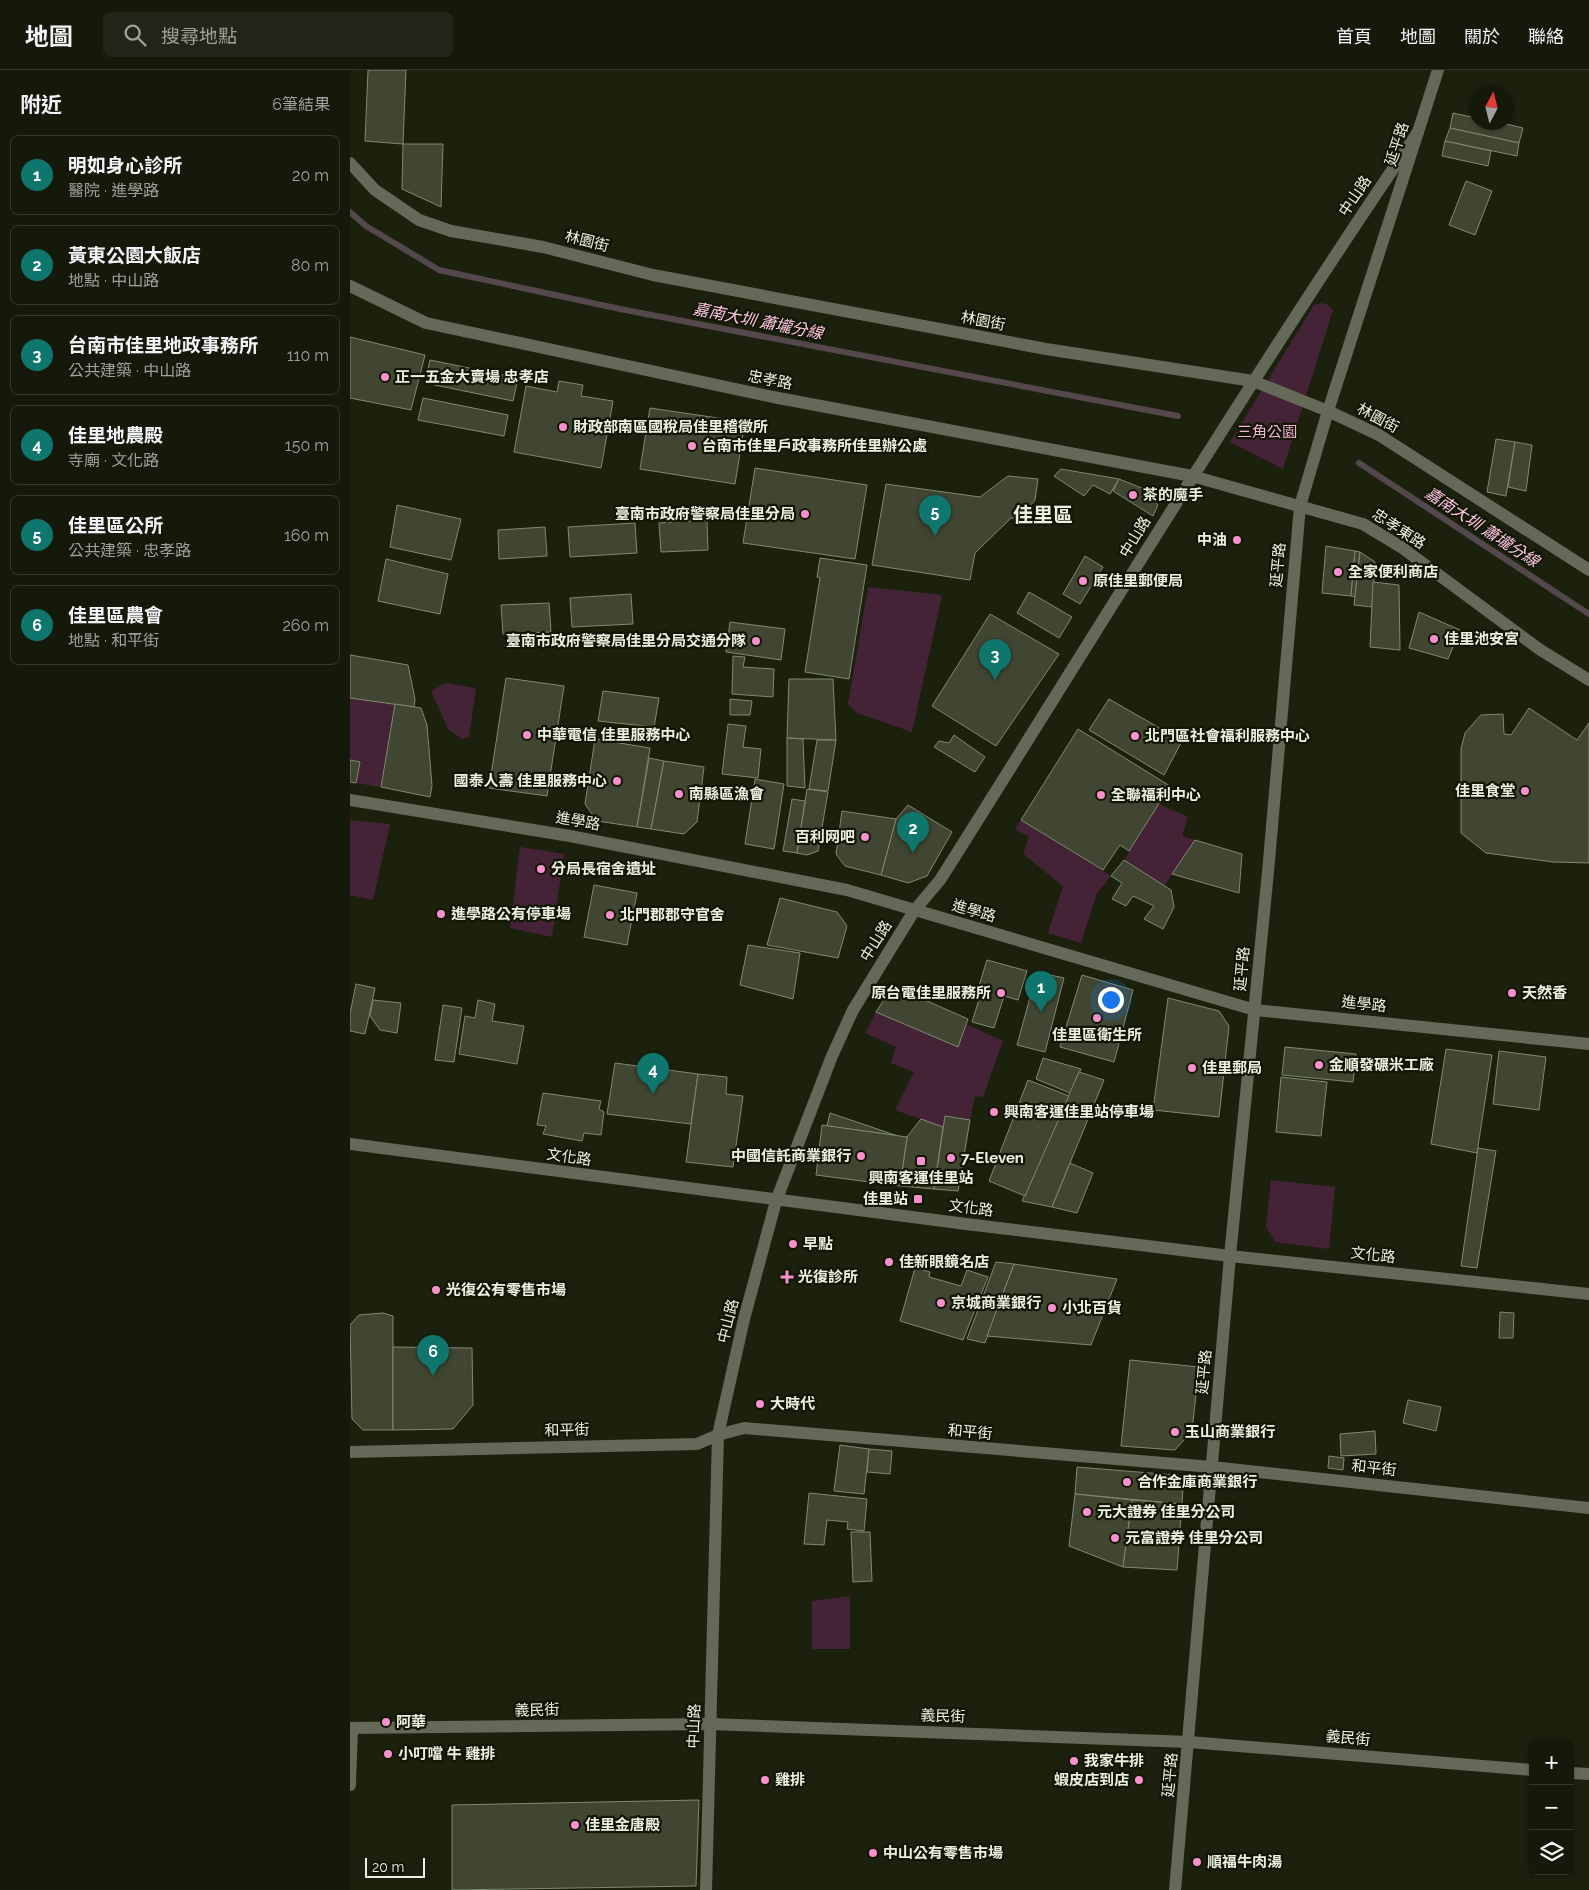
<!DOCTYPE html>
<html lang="zh-TW">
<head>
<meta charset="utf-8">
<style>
  :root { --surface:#14190a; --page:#212618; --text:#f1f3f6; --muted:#9da09c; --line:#33382b; --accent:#0f766e }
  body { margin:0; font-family:Raleway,"Noto Sans TC",sans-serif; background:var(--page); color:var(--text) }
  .controls { position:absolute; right:15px; bottom:15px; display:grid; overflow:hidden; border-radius:8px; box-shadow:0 1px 4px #0004 }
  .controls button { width:45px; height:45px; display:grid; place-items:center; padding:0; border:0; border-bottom:1px solid var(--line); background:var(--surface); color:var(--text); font:25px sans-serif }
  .compass { position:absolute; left:1119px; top:15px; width:45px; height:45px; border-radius:50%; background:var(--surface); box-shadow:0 1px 4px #0004; rotate:7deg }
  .scale { position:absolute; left:15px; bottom:12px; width:60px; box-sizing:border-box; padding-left:5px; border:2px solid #ecf0e3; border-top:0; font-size:14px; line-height:18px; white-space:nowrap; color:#ecf0e3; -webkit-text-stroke:4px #121705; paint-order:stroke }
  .you { position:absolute; left:760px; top:929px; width:18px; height:18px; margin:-12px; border:4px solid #fff; border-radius:50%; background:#1a73e8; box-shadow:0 0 0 8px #1a73e833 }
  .badge { display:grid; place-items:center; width:32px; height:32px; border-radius:50%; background:var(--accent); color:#fff; font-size:16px; font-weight:700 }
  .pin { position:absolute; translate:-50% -41px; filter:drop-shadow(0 1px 2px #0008) }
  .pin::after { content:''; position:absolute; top:26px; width:18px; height:15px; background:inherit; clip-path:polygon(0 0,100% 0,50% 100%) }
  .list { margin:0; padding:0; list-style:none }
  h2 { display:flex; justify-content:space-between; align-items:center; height:65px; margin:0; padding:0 20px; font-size:21px }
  h2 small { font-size:16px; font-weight:400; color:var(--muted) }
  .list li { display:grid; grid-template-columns:32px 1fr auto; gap:15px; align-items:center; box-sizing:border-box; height:80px; margin:0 10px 10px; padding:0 10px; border:1px solid var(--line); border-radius:8px }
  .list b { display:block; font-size:19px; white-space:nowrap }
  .list p { margin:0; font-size:16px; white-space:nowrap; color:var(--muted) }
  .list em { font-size:16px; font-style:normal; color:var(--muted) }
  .icon { flex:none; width:28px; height:28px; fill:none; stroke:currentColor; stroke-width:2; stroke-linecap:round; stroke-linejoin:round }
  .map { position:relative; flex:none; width:1239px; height:1820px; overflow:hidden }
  header { display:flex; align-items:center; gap:30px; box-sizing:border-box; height:70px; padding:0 25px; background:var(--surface); border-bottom:1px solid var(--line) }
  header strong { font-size:24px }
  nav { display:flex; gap:28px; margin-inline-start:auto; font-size:18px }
  .search { width:350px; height:45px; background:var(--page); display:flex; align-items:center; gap:12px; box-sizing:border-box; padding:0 18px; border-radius:8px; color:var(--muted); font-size:19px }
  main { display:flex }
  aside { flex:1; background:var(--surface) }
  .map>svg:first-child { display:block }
</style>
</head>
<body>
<header>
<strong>地圖</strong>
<div class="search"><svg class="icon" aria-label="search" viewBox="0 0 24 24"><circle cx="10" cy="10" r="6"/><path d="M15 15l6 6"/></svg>搜尋地點</div>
<nav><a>首頁</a><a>地圖</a><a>關於</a><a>聯絡</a></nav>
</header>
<main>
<aside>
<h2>附近<small>6筆結果</small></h2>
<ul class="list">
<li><span class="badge">1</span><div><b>明如身心診所</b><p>醫院 · 進學路</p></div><em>20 m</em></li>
<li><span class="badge">2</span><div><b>黃東公園大飯店</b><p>地點 · 中山路</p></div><em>80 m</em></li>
<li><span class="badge">3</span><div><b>台南市佳里地政事務所</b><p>公共建築 · 中山路</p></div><em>110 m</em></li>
<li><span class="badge">4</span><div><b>佳里地農殿</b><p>寺廟 · 文化路</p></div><em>150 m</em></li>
<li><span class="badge">5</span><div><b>佳里區公所</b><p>公共建築 · 忠孝路</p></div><em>160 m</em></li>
<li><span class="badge">6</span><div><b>佳里區農會</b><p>地點 · 和平街</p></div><em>260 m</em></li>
</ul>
</aside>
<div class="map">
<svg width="1239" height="1820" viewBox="0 0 1239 1820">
  <rect width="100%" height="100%" fill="#1b210d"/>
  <!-- green -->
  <g fill="#452337">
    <polygon points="972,233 978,235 983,240 933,399 880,372 964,235"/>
    <polygon points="518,517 592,525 562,662 507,643 498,634"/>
    <polygon points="96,613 126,618 119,667 112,669 98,659 81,621"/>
    <polygon points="0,628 45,634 31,717 6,713 10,692 0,690"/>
    <polygon points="809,734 838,747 832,766 845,770 814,816 774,790"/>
    <polygon points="0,750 40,754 23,830 0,825"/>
    <polygon points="671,750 761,806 747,823 731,873 698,863 713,816 673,784 679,767 665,759"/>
    <polygon points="170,777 214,784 202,867 160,858"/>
    <polygon points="526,942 608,977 616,954 653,971 633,1027 625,1026 620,1050 595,1047 593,1057 545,1040 564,1002 541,993 546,977 515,963"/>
    <polygon points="921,1110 985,1117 979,1179 925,1172 916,1157"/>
    <polygon points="500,1526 500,1579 462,1579 462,1531"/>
  </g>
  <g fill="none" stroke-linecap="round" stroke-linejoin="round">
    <!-- stream -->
    <g stroke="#55484c" stroke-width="6">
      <polyline points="0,142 16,156 89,200 270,239 828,346"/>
      <polyline points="1009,393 1239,544"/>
    </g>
  </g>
  <!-- building -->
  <g fill="#404631" stroke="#828972">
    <polygon points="18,0 56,0 53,74 15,71"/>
    <polygon points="1103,43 1126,48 1126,52 1148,52 1173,58 1169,73 1100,58"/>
    <polygon points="1100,58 1169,73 1167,86 1095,71"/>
    <polygon points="1095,71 1141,81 1138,96 1092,86"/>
    <polygon points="53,74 93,74 91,137 52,119"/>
    <polygon points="1116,111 1142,121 1125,165 1099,155"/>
    <polygon points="0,267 75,285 61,340 0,328"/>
    <polygon points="80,290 168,308 163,331 75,313"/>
    <polygon points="209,311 233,315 231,326 263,331 251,398 164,382 176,316 207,322"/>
    <polygon points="73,328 158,345 154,366 68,350"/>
    <polygon points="300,338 395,352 385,414 290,399"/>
    <polygon points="1146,369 1165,372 1156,426 1137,422"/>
    <polygon points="1165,372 1182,375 1176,421 1158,417"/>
    <polygon points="405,398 517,415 505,489 393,473"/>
    <polygon points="711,399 769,409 760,424 743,415 734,426 704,406"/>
    <polygon points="658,406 688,409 685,430 680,436 676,449 661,448 625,483 620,510 522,495 536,414 630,427"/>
    <polygon points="769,409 794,419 808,435 803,446 763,421"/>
    <polygon points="47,435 111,449 101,490 40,477"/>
    <polygon points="357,450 358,480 311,482 309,453"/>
    <polygon points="285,453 287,483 220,487 218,457"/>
    <polygon points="195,457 197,486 149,489 148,460"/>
    <polygon points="976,476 1005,481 1001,526 972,523"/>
    <polygon points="1005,481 1010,482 1005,527 1001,526"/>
    <polygon points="1010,482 1025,492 1022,537 1004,535"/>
    <polygon points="735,486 753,497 730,534 713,524"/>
    <polygon points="470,488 517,495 499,609 455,602 470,508 467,507"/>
    <polygon points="36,489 98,504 90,544 28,531"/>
    <polygon points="1023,512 1049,515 1050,580 1020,577"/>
    <polygon points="679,522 722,547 709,568 667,543"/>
    <polygon points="281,524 283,554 222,557 220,528"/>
    <polygon points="199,533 201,562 153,564 151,535"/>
    <polygon points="1069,542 1110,560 1098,589 1059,578"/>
    <polygon points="640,544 709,584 646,676 582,636"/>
    <polygon points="380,552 435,559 431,590 376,582"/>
    <polygon points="0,585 58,595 65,629 64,637 0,628"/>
    <polygon points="383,586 395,587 393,597 424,599 423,627 382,624"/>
    <polygon points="156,608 214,616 197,726 139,718"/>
    <polygon points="439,609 483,609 486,670 437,668"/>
    <polygon points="253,621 309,628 304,657 248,651"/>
    <polygon points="380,629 402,631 400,645 380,645"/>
    <polygon points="759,629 832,671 814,705 739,660"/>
    <polygon points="45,634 71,638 77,655 82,716 80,727 31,717"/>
    <polygon points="1179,638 1227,670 1239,653 1239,793 1203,792 1136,783 1111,763 1111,679 1115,663 1131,645 1153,644 1154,664 1161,665"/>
    <polygon points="378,654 396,656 393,677 411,679 408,708 372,704"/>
    <polygon points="728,659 820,716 779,781 770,775 753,800 671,750"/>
    <polygon points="604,665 635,687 625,702 584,677 589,671 599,673"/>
    <polygon points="437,668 453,669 455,718 437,716"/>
    <polygon points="245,669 300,678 287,757 247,751 235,734"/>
    <polygon points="467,670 486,670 478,721 459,719"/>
    <polygon points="299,688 314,691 301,759 287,757"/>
    <polygon points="0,690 10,692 6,713 0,712"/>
    <polygon points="314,691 354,697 347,752 334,764 301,759"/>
    <polygon points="405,709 434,714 424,779 395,774"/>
    <polygon points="457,719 478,722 468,781 457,785 447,783"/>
    <polygon points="442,729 455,731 447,783 433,781"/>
    <polygon points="558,735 602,762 577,806 558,813 531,805 546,749"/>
    <polygon points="492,741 546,749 531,805 495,796 486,784"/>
    <polygon points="845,770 892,784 889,823 822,804"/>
    <polygon points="774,790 821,820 824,837 813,859 794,849 804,836 783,826 776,836 762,829 772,813 761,806"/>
    <polygon points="244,815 287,823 277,875 234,867"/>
    <polygon points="430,828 487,842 497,856 488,888 417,875"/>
    <polygon points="398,875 450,883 443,929 390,915"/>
    <polygon points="637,890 677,901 668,930 654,926 644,958 622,952 632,920 628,919"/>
    <polygon points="687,902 714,908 695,982 667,975"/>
    <polygon points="732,905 783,920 764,992 710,977"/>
    <polygon points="6,914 25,918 15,964 0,961 0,944"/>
    <polygon points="543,916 618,949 608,977 526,942"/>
    <polygon points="818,928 869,941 879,956 869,1047 803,1040"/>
    <polygon points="23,930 51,933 47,963 30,960 20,946"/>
    <polygon points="128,930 145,934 142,951 174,956 167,994 109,984 115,946 125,948"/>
    <polygon points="93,935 112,938 104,992 85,990"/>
    <polygon points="935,977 1006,984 1003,1012 932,1005"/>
    <polygon points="1096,979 1142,985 1127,1083 1081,1074"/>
    <polygon points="1149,981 1196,987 1189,1040 1143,1034"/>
    <polygon points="693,988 731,999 720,1023 686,1009"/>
    <polygon points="265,993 348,1004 341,1054 257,1044"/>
    <polygon points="729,1002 754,1010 702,1137 672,1131"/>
    <polygon points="348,1004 377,1007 376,1024 393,1026 383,1097 336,1092"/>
    <polygon points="931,1007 977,1012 971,1066 926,1062"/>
    <polygon points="678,1010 719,1026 675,1126 639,1111"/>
    <polygon points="193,1023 251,1031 249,1039 254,1042 251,1065 234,1063 232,1071 193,1064 196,1056 187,1055"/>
    <polygon points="480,1043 548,1066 477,1056"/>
    <polygon points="595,1046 620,1050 608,1121 584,1119"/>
    <polygon points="571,1049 593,1057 584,1119 550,1116 557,1067"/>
    <polygon points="472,1055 557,1067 550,1116 466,1105"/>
    <polygon points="1128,1078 1146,1081 1127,1198 1111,1196"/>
    <polygon points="720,1093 743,1103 727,1143 702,1137"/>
    <polygon points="646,1192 664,1194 635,1273 617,1269"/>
    <polygon points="664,1194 767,1209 741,1275 637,1266"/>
    <polygon points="565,1198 580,1202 579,1207 611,1216 617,1200 638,1207 613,1270 550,1251"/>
    <polygon points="1150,1242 1164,1243 1163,1268 1149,1268"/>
    <polygon points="33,1243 43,1246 43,1360 13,1360 2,1349 0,1255 9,1245"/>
    <polygon points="43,1277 122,1278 123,1335 103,1359 43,1360"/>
    <polygon points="780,1290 849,1297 842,1361 825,1380 771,1376"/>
    <polygon points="1058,1330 1091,1337 1086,1361 1053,1353"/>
    <polygon points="1025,1361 1026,1384 991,1386 990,1364"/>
    <polygon points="490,1375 519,1379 514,1424 484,1421"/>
    <polygon points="519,1379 542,1381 540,1404 517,1402"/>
    <polygon points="979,1386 994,1388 993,1400 978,1398"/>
    <polygon points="727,1397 824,1405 833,1418 832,1434 725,1424"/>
    <polygon points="459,1423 517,1429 514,1461 497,1459 498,1452 477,1450 474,1475 454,1474"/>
    <polygon points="725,1424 782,1430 773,1497 719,1476"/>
    <polygon points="782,1430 832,1434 827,1500 773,1497"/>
    <polygon points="501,1462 520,1462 522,1511 503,1512"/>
    <polygon points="349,1730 346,1816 102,1820 102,1735"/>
  </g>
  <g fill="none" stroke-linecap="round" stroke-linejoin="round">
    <!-- minor -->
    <g stroke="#646a57" stroke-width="12">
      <polyline points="0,93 25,120 69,150 101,161 193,177 303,205 696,279 903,311 978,341 1029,365 1239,500"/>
      <polyline points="0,216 76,253 423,327 842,406 1013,454 1051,477 1189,579 1239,610"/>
      <polyline points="0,730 220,766 497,820 905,940 1239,974"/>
      <polyline points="0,1074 616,1154 880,1186 1239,1224"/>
      <polyline points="0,1382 347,1374 368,1365 394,1358 862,1397 1239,1438"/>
      <polyline points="0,1658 360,1654 839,1672 1183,1700"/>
      <polyline points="1220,1703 1239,1704"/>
      <polyline points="0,1715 2,1658"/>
      <path d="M356 1820 368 1365 394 1249 426 1131 482 986 503 940 564 841 590 810C748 560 901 307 1068 62"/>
      <polyline points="825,1820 880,1186 918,802 950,436 978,341 1088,0"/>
    </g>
  </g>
  <!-- markers -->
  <g fill="#f790cd" stroke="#121705" stroke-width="2">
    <circle cx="35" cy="307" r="5"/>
    <circle cx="213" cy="357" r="5"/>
    <circle cx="342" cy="376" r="5"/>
    <circle cx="783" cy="425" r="5"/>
    <circle cx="455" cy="444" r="5"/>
    <circle cx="887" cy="470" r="5"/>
    <circle cx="988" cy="502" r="5"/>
    <circle cx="733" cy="511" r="5"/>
    <circle cx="1084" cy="569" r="5"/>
    <circle cx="406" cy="571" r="5"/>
    <circle cx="177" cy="665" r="5"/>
    <circle cx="785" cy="666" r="5"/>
    <circle cx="267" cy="711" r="5"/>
    <circle cx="1175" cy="721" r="5"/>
    <circle cx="329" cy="724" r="5"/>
    <circle cx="751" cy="725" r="5"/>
    <circle cx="515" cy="767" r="5"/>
    <circle cx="191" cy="799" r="5"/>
    <circle cx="91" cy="844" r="5"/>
    <circle cx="260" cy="845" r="5"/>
    <circle cx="651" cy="923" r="5"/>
    <circle cx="1162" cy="923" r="5"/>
    <circle cx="747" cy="948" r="5"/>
    <circle cx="969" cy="995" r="5"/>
    <circle cx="842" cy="998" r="5"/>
    <circle cx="644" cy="1042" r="5"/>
    <circle cx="511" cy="1086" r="5"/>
    <circle cx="601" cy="1088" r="5"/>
    <rect x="566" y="1086" width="10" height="10" rx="2.5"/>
    <rect x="563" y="1124" width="10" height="10" rx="2.5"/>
    <circle cx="443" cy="1174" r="5"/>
    <circle cx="539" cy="1192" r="5"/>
    <path d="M434.5 1199.5h5v5h5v5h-5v5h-5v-5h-5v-5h5z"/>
    <circle cx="86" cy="1220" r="5"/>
    <circle cx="591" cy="1233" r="5"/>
    <circle cx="702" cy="1238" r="5"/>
    <circle cx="410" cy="1334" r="5"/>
    <circle cx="825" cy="1362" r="5"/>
    <circle cx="777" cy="1412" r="5"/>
    <circle cx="737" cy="1442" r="5"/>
    <circle cx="765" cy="1468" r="5"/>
    <circle cx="36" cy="1652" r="5"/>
    <circle cx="38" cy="1684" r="5"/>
    <circle cx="724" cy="1691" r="5"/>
    <circle cx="415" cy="1710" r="5"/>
    <circle cx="789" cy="1710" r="5"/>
    <circle cx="225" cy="1755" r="5"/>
    <circle cx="523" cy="1783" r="5"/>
    <circle cx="847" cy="1792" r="5"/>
  </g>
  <g text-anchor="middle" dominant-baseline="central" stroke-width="4.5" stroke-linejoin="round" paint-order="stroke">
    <!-- street labels -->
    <g font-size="15" fill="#ecf0e3" stroke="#121705">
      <text transform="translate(1047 74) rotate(-72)">延平路</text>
      <text transform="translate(1005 126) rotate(-56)">中山路</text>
      <text transform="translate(237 171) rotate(14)">林園街</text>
      <text transform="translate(633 251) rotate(11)">林園街</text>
      <text transform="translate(420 310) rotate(11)">忠孝路</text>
      <text transform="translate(1028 348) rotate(28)">林園街</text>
      <text transform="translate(1049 459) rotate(33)">忠孝東路</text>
      <text transform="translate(785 467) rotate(-59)">中山路</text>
      <text transform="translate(928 495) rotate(-85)">延平路</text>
      <text transform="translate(228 751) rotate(10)">進學路</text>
      <text transform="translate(624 841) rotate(16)">進學路</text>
      <text transform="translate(526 871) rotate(-58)">中山路</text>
      <text transform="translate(892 899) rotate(-85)">延平路</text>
      <text transform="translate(1014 934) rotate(6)">進學路</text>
      <text transform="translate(219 1087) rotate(8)">文化路</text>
      <text transform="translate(621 1138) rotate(7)">文化路</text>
      <text transform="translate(1023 1185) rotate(6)">文化路</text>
      <text transform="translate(378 1251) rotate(-76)">中山路</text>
      <text transform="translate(854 1302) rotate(-85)">延平路</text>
      <text transform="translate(217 1360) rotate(-1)">和平街</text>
      <text transform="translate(620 1362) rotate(5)">和平街</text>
      <text transform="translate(1024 1398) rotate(6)">和平街</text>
      <text transform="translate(187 1640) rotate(-1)">義民街</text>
      <text transform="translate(593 1646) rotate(2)">義民街</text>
      <text transform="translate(344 1656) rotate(-88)">中山路</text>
      <text transform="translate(998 1668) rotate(5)">義民街</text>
      <text transform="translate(820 1705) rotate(-85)">延平路</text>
    </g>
    <!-- poi labels -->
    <g font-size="15" font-weight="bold" fill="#ecf0e3" stroke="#121705" text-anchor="start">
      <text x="45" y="307">正一五金大賣場 忠孝店</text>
      <text x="223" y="357">財政部南區國稅局佳里稽徵所</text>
      <text x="352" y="376">台南市佳里戶政事務所佳里辦公處</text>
      <text x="793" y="425">茶的魔手</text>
      <text x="445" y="444" text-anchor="end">臺南市政府警察局佳里分局</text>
      <text x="877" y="470" text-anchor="end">中油</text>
      <text x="998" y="502">全家便利商店</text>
      <text x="743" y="511">原佳里郵便局</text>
      <text x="1094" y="569">佳里池安宮</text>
      <text x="396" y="571" text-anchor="end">臺南市政府警察局佳里分局交通分隊</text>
      <text x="187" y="665">中華電信 佳里服務中心</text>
      <text x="795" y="666">北門區社會福利服務中心</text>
      <text x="257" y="711" text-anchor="end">國泰人壽 佳里服務中心</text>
      <text x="1165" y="721" text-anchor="end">佳里食堂</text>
      <text x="339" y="724">南縣區漁會</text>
      <text x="761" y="725">全聯福利中心</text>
      <text x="505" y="767" text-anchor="end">百利网吧</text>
      <text x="201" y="799">分局長宿舍遺址</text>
      <text x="101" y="844">進學路公有停車場</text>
      <text x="270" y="845">北門郡郡守官舍</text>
      <text x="641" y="923" text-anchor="end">原台電佳里服務所</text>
      <text x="1172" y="923">天然香</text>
      <text x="747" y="965" text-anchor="middle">佳里區衛生所</text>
      <text x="979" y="995">金順發碾米工廠</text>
      <text x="852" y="998">佳里郵局</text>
      <text x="654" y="1042">興南客運佳里站停車場</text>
      <text x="501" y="1086" text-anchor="end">中國信託商業銀行</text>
      <text x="611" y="1088">7-Eleven</text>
      <text x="571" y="1108" text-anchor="middle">興南客運佳里站</text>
      <text x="558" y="1129" text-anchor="end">佳里站</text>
      <text x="453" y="1174">早點</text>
      <text x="549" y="1192">佳新眼鏡名店</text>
      <text x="448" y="1207">光復診所</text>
      <text x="96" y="1220">光復公有零售市場</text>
      <text x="601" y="1233">京城商業銀行</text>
      <text x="712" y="1238">小北百貨</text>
      <text x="420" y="1334">大時代</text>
      <text x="835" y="1362">玉山商業銀行</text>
      <text x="787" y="1412">合作金庫商業銀行</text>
      <text x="747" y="1442">元大證券 佳里分公司</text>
      <text x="775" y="1468">元富證券 佳里分公司</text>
      <text x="46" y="1652">阿華</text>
      <text x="48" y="1684">小叮噹 牛 雞排</text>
      <text x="734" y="1691">我家牛排</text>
      <text x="425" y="1710">雞排</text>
      <text x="779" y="1710" text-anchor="end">蝦皮店到店</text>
      <text x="235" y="1755">佳里金唐殿</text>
      <text x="533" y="1783">中山公有零售市場</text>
      <text x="857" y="1792">順福牛肉湯</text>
    </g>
    <!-- park labels -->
    <g font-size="15" fill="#f7b2d9" stroke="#121705">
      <text x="917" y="362">三角公園</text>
    </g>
    <!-- water labels -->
    <g font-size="16" font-style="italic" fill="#ffc6e5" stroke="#121705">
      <text transform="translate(408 251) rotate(11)">嘉南大圳 蕭壠分線</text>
      <text transform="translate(1132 457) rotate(33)">嘉南大圳 蕭壠分線</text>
    </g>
    <!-- district labels -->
    <g font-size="20" font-weight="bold" fill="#ecf0e3" stroke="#121705">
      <text x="693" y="445">佳里區</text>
    </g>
  </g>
</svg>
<div class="controls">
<button>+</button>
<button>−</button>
<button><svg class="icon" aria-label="layers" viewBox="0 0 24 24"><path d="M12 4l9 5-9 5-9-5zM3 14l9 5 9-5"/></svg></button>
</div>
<svg class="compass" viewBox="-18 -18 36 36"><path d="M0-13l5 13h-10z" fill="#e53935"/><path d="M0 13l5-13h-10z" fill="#9da09c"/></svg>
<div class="scale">20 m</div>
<div class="you"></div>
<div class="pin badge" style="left:691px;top:942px">1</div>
<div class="pin badge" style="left:563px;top:783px">2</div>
<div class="pin badge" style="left:645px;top:610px">3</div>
<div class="pin badge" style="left:303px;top:1024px">4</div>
<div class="pin badge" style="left:585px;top:466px">5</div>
<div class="pin badge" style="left:83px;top:1306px">6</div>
</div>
</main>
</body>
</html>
